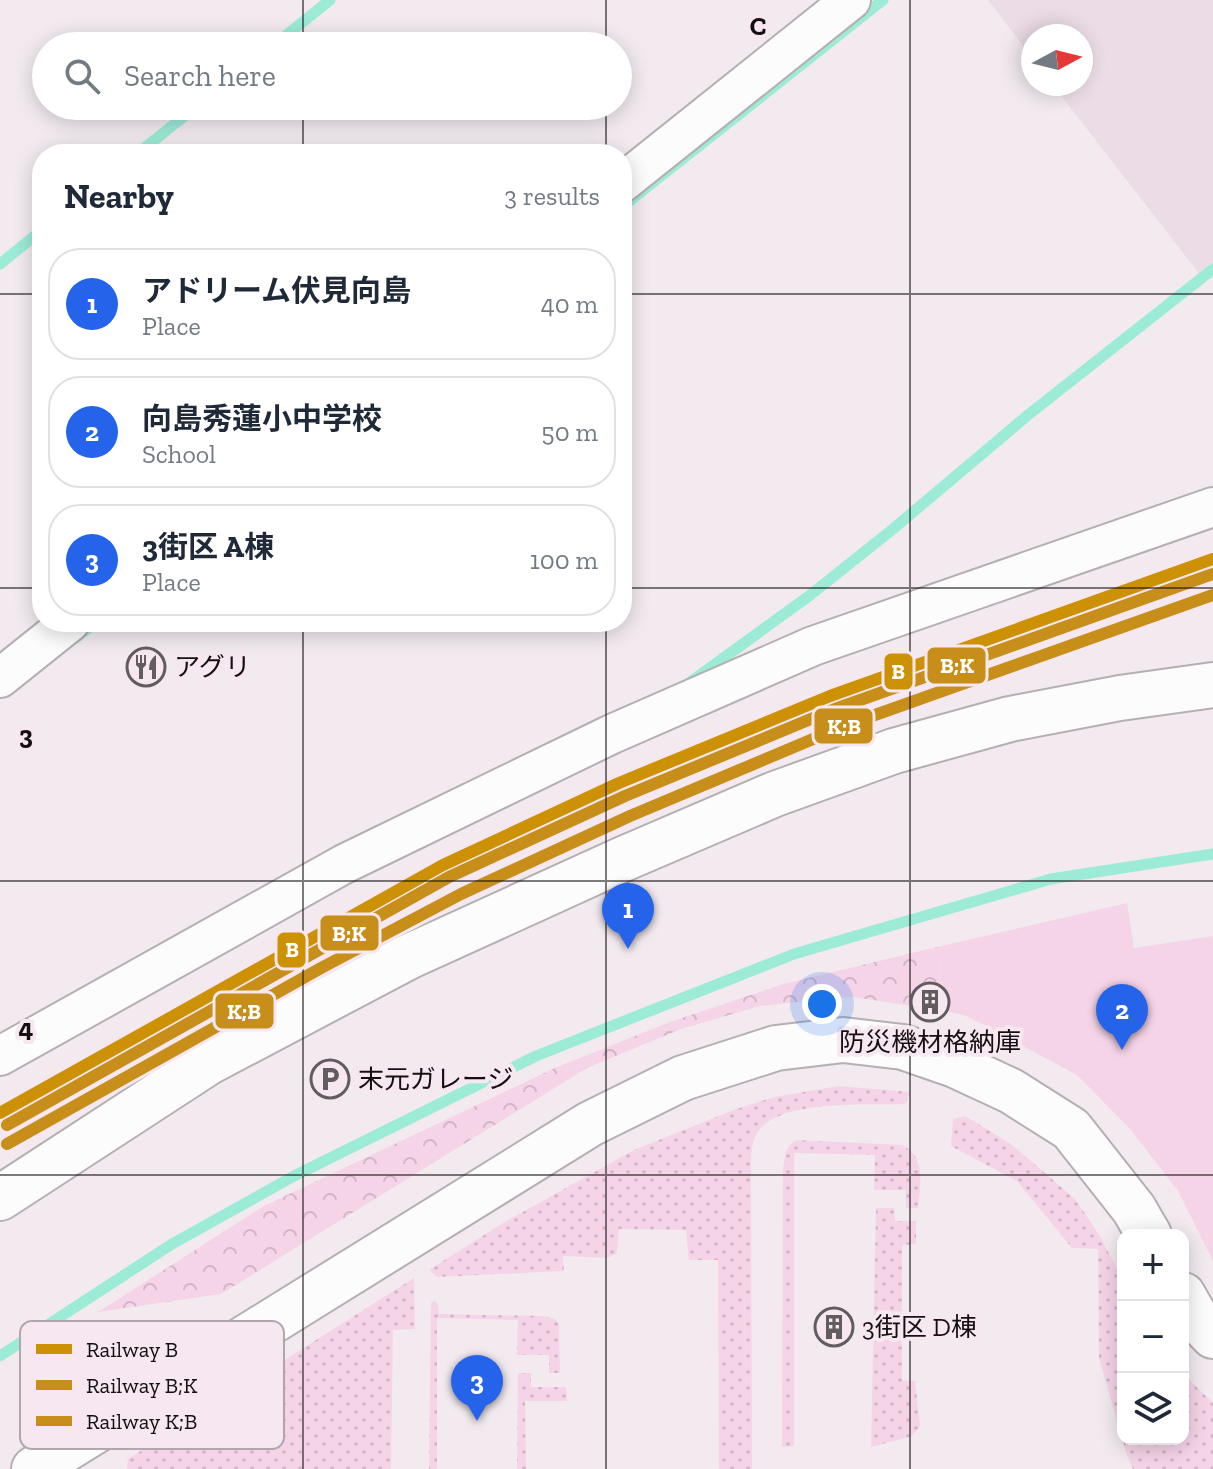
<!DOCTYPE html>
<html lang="en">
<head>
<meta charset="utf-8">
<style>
  :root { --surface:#fff; --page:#f6f6f7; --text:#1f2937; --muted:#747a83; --line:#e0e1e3; --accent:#2563eb }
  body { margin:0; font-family:"Zilla Slab","Noto Sans JP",serif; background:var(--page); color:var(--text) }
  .controls { position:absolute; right:24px; bottom:24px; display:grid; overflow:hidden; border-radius:16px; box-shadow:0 4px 20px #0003 }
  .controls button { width:72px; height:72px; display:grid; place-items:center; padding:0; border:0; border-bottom:2px solid var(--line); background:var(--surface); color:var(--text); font:40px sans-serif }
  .compass { position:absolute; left:1021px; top:24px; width:72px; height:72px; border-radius:50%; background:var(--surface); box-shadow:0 4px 20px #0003; rotate:83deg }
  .you { position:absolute; left:822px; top:1004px; width:28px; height:28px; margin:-20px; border:6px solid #fff; border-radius:50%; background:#1a73e8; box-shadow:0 0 0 12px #1a73e833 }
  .badge { display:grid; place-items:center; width:52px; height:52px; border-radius:50%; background:var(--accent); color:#fff; font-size:26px; font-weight:700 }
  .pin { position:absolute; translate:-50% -66px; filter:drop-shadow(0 2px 4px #0008) }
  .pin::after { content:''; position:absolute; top:42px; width:28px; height:24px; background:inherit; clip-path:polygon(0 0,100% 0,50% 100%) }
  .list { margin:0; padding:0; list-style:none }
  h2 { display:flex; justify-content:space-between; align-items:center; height:104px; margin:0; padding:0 32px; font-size:34px }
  h2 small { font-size:26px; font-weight:400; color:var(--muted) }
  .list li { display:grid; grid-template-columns:52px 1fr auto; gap:24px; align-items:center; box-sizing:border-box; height:112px; margin:0 16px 16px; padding:0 16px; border:2px solid var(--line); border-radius:32px }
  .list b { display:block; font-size:30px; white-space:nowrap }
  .list p { margin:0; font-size:26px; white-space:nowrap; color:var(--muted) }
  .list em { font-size:26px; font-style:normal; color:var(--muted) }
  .icon { flex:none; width:44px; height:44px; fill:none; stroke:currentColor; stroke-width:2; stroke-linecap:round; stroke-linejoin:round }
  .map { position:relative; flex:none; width:1213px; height:1469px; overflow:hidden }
  .search { position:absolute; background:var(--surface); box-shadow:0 4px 20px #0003; left:32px; top:32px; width:600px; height:88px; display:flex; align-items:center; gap:20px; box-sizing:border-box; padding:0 28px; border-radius:44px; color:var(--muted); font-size:30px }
  .panel { position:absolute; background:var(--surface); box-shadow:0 4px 20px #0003; left:32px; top:144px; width:600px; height:488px; border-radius:32px }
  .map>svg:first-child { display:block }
</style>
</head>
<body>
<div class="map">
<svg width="1213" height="1469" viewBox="0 0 1213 1469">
  <defs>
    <pattern id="grass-dots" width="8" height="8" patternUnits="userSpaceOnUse" patternTransform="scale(2)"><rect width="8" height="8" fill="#f6d4e8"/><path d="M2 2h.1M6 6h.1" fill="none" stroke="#d2b5c6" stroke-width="1.8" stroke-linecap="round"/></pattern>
    <pattern id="forest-crowns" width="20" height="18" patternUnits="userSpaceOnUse" patternTransform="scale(2)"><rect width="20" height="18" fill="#f6d4e8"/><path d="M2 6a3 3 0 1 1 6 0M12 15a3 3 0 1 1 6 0" fill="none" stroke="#d2b5c6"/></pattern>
  </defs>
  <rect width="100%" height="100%" fill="#f2eaef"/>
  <!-- built -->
  <polygon fill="#ecdce6" points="988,0 1213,0 1213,266 1201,276 1052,84 1081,84 1081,36 1033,36 1033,59"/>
  <!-- grass -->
  <g fill="url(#grass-dots)">
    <path d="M839 1086 910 1092 905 1104C868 1106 779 1098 757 1133 752 1142 751 1153 751 1163L752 1469H719L718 1260H689L686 1230 619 1229 617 1253 607 1258 563 1256 564 1271 437 1277 429 1270 503 1223 634 1150 736 1109 774 1097Z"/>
    <polygon points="965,1116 1011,1144 1075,1199 1100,1236 1123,1281 1123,1439 1183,1439 1183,1374 1213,1403 1213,1469 1133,1469 1127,1455 1099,1358 1098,1249 1072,1248 1017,1181 951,1146 953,1119"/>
    <path d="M797 1140 902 1145C927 1157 920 1185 918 1208H906V1190H874L875 1155 794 1153V1446L782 1447 783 1170C785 1158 784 1146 797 1140Z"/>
    <polygon points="876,1208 894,1208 895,1221 916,1221 916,1244 902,1245 902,1380 915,1381 920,1426 912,1436 871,1447"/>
    <polygon points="414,1278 415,1329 393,1330 391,1469 127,1469 128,1459"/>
    <polygon points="434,1301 438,1304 439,1314 542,1316 555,1319 559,1324 560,1373 549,1373 549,1355 517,1355 518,1320 437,1318 437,1469 429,1469 431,1303"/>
    <polygon points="518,1373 531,1373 531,1387 566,1387 567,1401 525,1401 526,1469 517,1469"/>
  </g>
  <!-- forest -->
  <polygon fill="url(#forest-crowns)" points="937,947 945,1011 853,997 830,999 760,1006 681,1029 587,1068 221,1294 98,1312 264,1206 557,1067 670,1022 783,984"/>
  <!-- pitch -->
  <polygon fill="#f6d4e8" points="1127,903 1134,948 1213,936 1213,1261 1178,1191 1131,1130 1077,1075 984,1025 964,1015 945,1011 937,947"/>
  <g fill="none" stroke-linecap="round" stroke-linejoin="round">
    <!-- stream -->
    <g stroke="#9bebd6" stroke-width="11">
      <polyline points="273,46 330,0"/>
      <polyline points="137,154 197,106"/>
      <polyline points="622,207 883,0"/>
      <polyline points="0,264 42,230"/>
      <polyline points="76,638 96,622"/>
      <polyline points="689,683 809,596 893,529 1028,415 1213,269"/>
      <polyline points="0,1356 172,1244 294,1176 536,1056 794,954 1051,879 1213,854"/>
    </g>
    <!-- street casing -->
    <g stroke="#b5afb2" stroke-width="42">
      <g id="street">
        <polyline points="622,183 851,0"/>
        <polyline points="0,678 70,622"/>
        <polyline points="0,1056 344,864 612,734 813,646 1213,507"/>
      </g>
    </g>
    <!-- secondary casing -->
    <g stroke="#b5afb2" stroke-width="48">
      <g id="secondary">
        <polyline points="0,1198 209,1062 408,957 621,860 775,794 894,751 1010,719 1120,698 1213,685"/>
        <polyline points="1183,1295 1196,1318 1213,1336"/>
        <polyline points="34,1469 590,1124 683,1078 776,1048 843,1040 903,1047 955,1065 1011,1091 1071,1129 1134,1209 1149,1235"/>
      </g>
    </g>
    <!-- street -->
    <use href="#street" stroke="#fdfcfd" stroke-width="38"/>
    <!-- secondary -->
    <use href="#secondary" stroke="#fdfcfd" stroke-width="44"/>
    <!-- rail-1 casing -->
    <g stroke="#f6e7f0" stroke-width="18">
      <polyline id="rail-1" points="0,1113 443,865 619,783 830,696 1213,559"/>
    </g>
    <!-- rail-2 casing -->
    <g stroke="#f6e7f0" stroke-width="18">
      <polyline id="rail-2" points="7,1125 449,877 625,796 835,709 1213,574"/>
    </g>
    <!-- rail-3 casing -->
    <g stroke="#f6e7f0" stroke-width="18">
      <polyline id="rail-3" points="7,1144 321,968 461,894 630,816 844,726 1213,595"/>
    </g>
    <!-- rail-1 -->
    <use href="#rail-1" stroke="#cc9105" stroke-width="12"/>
    <!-- rail-2 -->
    <use href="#rail-2" stroke="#c78f19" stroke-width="12"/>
    <!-- rail-3 -->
    <use href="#rail-3" stroke="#c78f19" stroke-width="12"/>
  </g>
  <!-- grid -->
  <path fill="none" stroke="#140f12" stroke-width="2" stroke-opacity="0.55" d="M303 0V46M606 0V46M910 0V1469M303 106V154M606 106V154M0 294H42M622 294H1213M0 588H42M622 588H1213M303 622V1469M606 622V1469M0 881H1213M0 1175H1213"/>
  <!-- icons -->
  <defs>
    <g id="restaurant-ring" transform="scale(2)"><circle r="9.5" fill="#f6e7f0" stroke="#625c5f" stroke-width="1.5"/><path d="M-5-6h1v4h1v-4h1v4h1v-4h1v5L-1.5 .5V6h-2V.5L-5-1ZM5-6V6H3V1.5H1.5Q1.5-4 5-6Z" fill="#625c5f"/></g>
    <g id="building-ring" transform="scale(2)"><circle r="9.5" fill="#f6e7f0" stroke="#625c5f" stroke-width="1.5"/><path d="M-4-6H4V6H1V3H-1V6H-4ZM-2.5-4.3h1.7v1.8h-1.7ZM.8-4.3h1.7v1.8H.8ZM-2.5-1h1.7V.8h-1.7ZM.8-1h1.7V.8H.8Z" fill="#625c5f"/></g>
    <g id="parking-ring" transform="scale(2)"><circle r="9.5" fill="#f6e7f0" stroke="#625c5f" stroke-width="1.5"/><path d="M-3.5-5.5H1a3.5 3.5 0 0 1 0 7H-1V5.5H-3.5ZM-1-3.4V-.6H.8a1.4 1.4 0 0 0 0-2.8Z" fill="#625c5f"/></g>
  </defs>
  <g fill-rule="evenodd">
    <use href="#restaurant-ring" x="146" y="667"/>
    <use href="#building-ring" x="930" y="1002"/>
    <use href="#parking-ring" x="330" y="1079"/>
    <use href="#building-ring" x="834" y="1327"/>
  </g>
  <g text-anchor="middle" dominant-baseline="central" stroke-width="8" stroke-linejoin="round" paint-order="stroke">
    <!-- poi labels -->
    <g font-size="26" fill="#140f12" stroke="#f6e7f0" text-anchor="start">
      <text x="174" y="667">アグリ</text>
      <text x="930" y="1042" text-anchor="middle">防災機材格納庫</text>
      <text x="358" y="1079">末元ガレージ</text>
      <text x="862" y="1327">3街区 D棟</text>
    </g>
  </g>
  <!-- legend -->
  <rect x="20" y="1321" width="264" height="128" rx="12" fill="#f6e7f0" stroke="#b2a6ad" stroke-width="2"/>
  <rect x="36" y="1344" width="36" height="10" fill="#cc9105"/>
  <rect x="36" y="1380" width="36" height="10" fill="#c78f19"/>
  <rect x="36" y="1416" width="36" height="10" fill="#c78f19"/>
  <g font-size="22" fill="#140f12">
    <text x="86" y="1357">Railway B</text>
    <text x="86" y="1393">Railway B;K</text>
    <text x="86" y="1429">Railway K;B</text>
  </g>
  <g font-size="26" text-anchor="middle" font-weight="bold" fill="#140f12" stroke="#f6e7f0" stroke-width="8" stroke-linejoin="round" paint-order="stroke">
    <text x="758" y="35">C</text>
    <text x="26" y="744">3</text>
    <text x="26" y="1037">4</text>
  </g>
  <g stroke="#f6e7f0" stroke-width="3">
    <rect x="926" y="646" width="61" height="39" rx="8" fill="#c78f19"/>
    <rect x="883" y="652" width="31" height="39" rx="8" fill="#cc9105"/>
    <rect x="813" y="707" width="61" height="38" rx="8" fill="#c78f19"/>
    <rect x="319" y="914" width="61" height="38" rx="8" fill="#c78f19"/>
    <rect x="276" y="931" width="31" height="38" rx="8" fill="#cc9105"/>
    <rect x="214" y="992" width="61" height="38" rx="8" fill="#c78f19"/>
  </g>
  <g font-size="22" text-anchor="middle" font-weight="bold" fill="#fff">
    <text x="957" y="673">B;K</text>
    <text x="898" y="679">B</text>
    <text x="844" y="734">K;B</text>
    <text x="349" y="941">B;K</text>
    <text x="292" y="957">B</text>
    <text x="244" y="1019">K;B</text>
  </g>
</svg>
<div class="controls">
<button>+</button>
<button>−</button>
<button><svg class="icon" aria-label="layers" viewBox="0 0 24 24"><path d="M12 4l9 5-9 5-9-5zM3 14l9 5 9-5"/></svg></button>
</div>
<svg class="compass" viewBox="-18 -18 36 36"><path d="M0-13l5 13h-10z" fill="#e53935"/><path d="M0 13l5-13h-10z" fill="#747a83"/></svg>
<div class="you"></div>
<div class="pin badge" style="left:628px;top:949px">1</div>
<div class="pin badge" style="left:1122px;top:1050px">2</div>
<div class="pin badge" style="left:477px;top:1421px">3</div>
<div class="search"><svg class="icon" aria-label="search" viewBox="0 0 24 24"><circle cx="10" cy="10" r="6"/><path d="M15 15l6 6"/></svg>Search here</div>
<section class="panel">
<h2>Nearby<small>3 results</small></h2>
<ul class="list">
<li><span class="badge">1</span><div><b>アドリーム伏見向島</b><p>Place</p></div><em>40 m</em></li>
<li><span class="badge">2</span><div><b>向島秀蓮小中学校</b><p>School</p></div><em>50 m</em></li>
<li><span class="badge">3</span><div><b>3街区 A棟</b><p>Place</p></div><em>100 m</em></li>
</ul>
</section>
</div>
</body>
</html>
